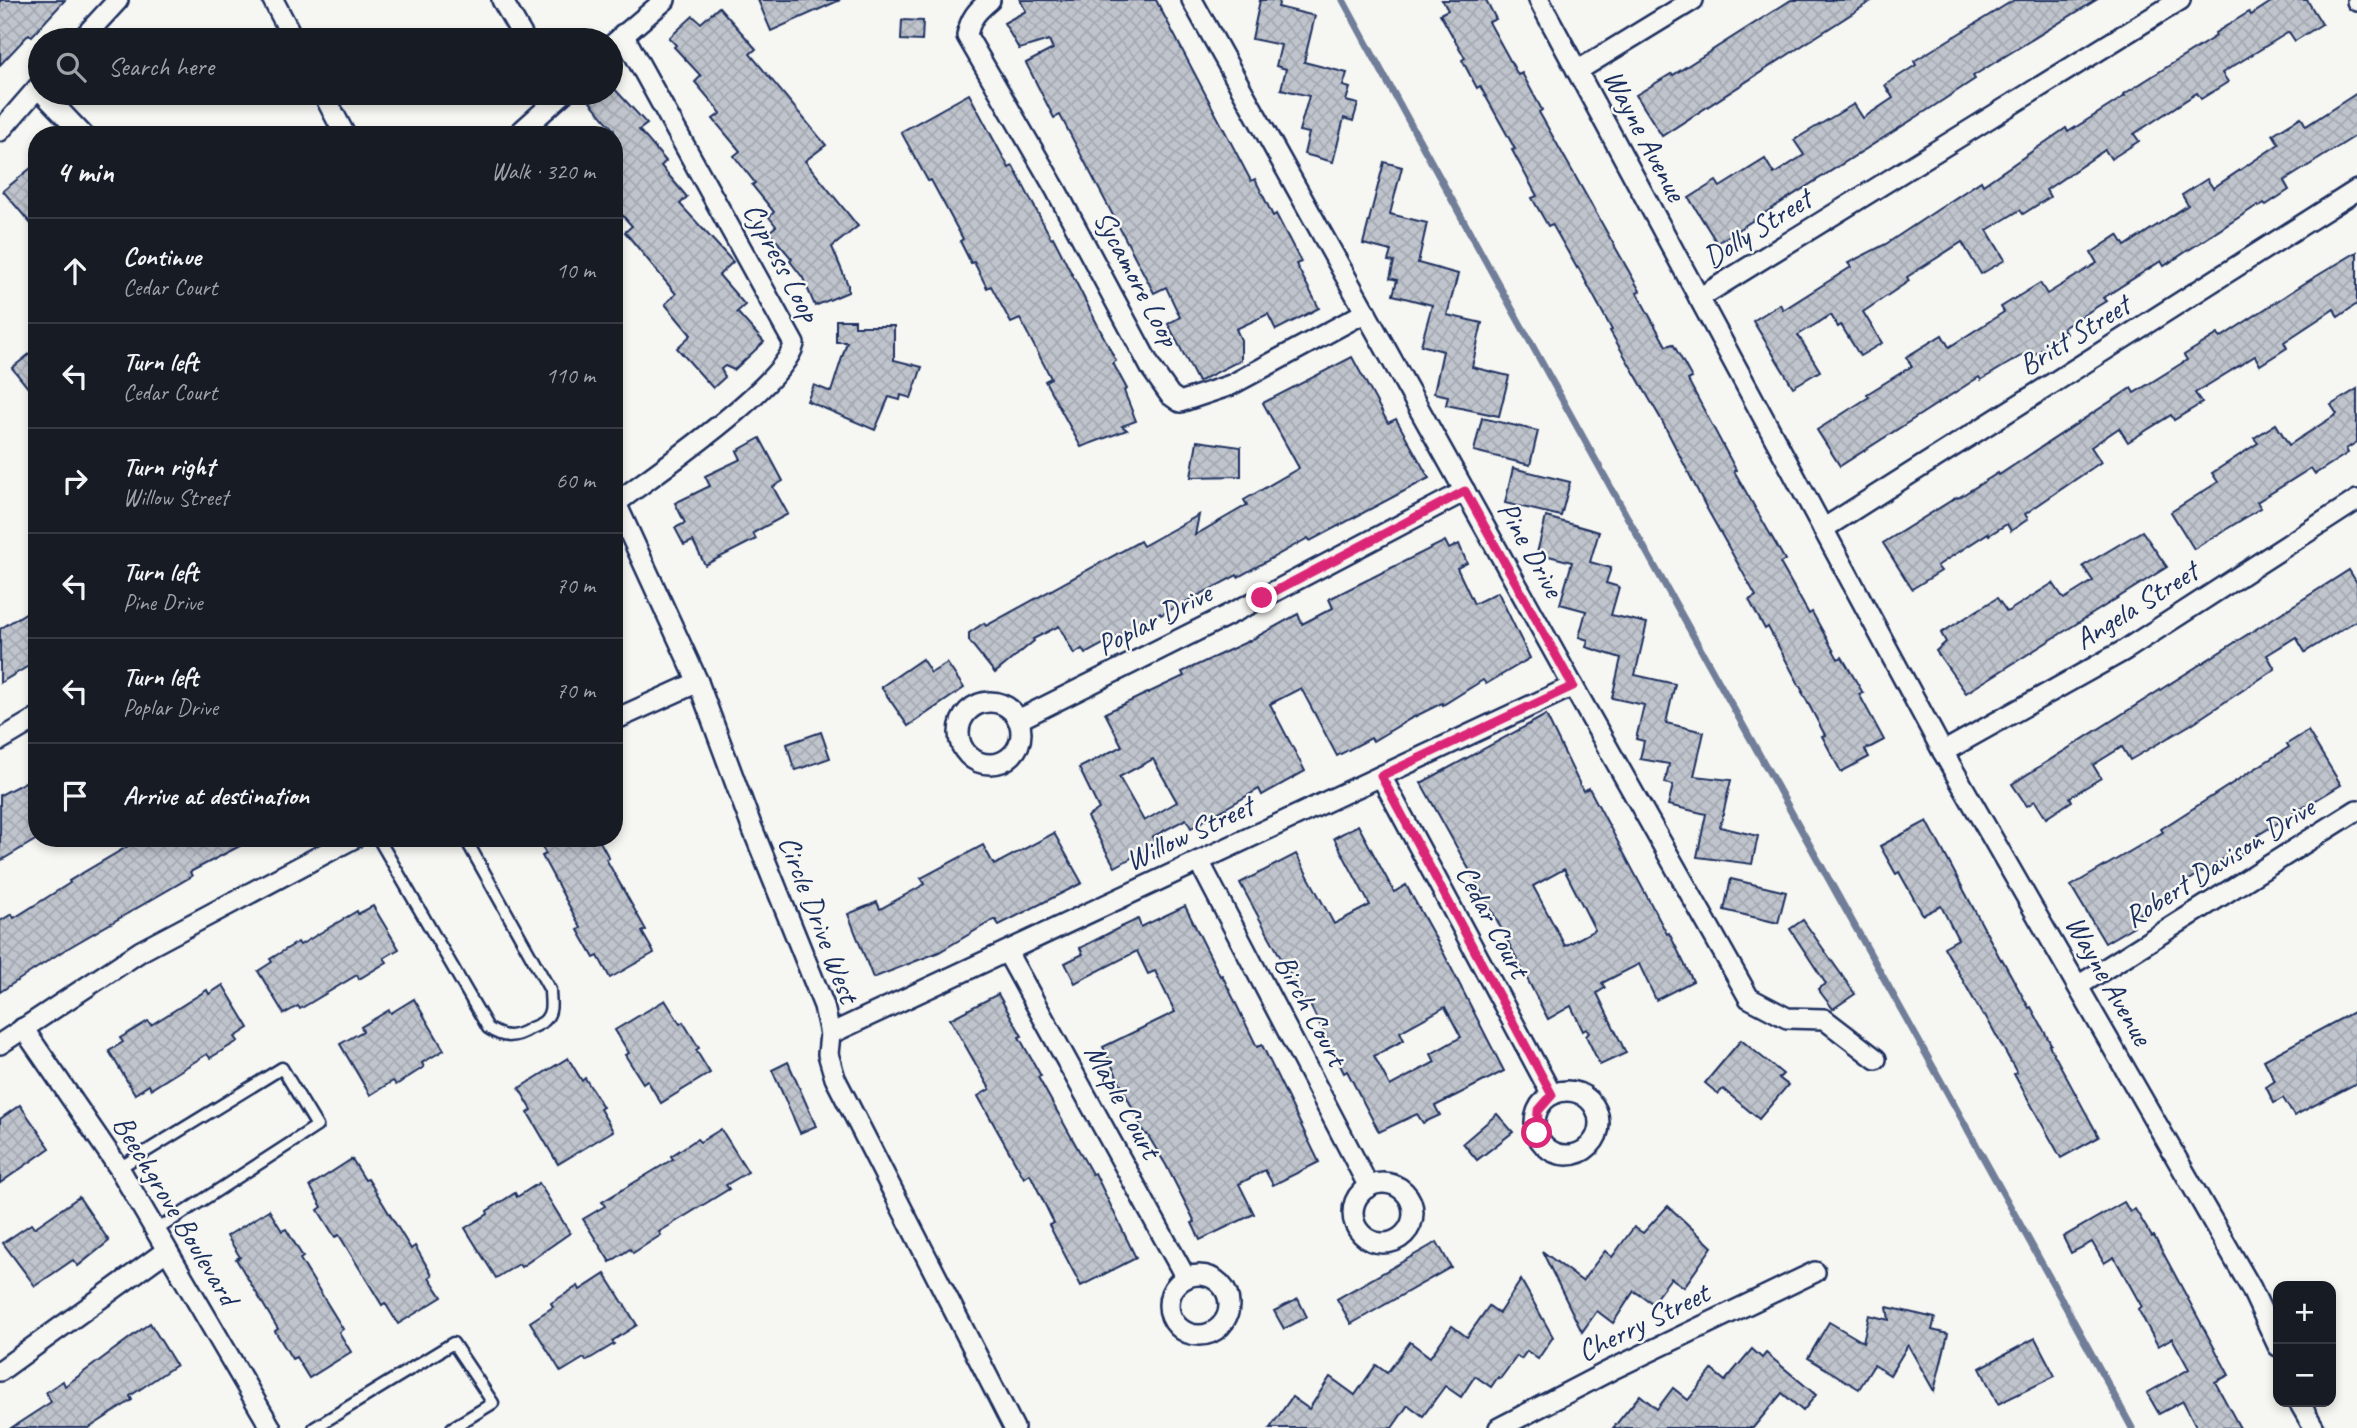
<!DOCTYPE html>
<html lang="en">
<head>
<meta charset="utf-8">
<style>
  :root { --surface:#171b24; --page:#242831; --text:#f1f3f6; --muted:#9ea1a6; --line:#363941 }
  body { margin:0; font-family:Caveat,sans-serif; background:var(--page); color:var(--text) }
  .controls { position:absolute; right:21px; bottom:21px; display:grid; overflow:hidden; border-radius:14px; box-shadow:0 4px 10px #0003 }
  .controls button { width:63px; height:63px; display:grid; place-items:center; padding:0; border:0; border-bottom:2px solid var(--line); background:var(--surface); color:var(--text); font:35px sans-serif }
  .stop { position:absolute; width:21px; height:21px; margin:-16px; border:5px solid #db2777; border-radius:50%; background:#fff }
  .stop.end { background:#db2777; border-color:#fff; box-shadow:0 2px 7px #0008 }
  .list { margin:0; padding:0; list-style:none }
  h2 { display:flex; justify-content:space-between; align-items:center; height:91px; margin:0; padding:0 28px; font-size:30px }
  h2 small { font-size:23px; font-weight:400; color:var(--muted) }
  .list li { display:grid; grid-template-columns:46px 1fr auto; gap:21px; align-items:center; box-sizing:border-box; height:105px; padding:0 28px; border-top:2px solid var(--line) }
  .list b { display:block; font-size:26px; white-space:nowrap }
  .list p { margin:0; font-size:23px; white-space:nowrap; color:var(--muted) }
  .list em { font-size:23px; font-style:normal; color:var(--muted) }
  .icon { flex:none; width:38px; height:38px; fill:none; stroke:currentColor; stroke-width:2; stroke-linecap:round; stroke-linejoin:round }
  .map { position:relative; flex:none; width:2357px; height:1428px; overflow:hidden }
  .search { position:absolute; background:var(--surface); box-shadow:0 4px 10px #0003; left:28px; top:28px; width:595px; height:77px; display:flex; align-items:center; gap:18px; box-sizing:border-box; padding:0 24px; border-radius:38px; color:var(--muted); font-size:26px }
  .panel { position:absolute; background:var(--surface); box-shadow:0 4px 10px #0003; left:28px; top:126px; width:595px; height:721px; border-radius:28px }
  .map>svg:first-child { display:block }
</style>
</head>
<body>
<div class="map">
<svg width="2357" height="1428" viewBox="0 0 2357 1428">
  <defs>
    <pattern id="building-cross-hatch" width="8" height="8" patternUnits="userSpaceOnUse" patternTransform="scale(1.75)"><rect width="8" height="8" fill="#c0c4cd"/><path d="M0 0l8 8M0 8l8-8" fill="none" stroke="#a4a9b2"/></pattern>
  </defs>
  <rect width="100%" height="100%" fill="#f6f6f2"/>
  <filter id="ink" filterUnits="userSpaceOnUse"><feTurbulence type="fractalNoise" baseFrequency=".0143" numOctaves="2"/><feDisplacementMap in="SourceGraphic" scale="14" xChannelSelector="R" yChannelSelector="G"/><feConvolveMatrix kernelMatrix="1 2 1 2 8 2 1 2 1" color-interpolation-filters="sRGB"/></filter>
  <g filter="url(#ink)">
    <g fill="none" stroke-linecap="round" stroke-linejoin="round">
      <!-- stream -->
      <path stroke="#717e99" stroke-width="7" d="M1343 0C1602 479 1872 951 2132 1428"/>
    </g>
    <!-- building -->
    <g fill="url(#building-cross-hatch)" stroke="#1b2f5e" stroke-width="2" fill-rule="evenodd">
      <polygon points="0,0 65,0 32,36 29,34 0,65"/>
      <polygon points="758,0 840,0 771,31"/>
      <polygon points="1020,0 1156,0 1251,181 1255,179 1273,216 1276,214 1301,262 1296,264 1319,308 1276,330 1268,314 1236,329 1241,340 1241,360 1198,382 1168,324 1180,317 1166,287 1154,293 1060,115 1054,118 1026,63 1053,49 1049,40 1019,49 1004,23 1026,11"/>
      <polygon points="1260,0 1280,0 1278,7 1315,16 1304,62 1347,73 1343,86 1350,88 1346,101 1358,104 1353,121 1344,118 1333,162 1304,154 1309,133 1299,131 1309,96 1281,89 1286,69 1276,66 1281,45 1252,39"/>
      <polygon points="1442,0 1486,0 1496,19 1489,22 1518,75 1522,73 1542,110 1539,112 1640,291 1637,293 1666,346 1673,344 1692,378 1688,380 1736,470 1734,471 1785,560 1780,563 1809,614 1812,612 1838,659 1842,657 1863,693 1859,694 1884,740 1865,750 1869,757 1841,772 1822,736 1825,735 1802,692 1803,692 1768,627 1765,629 1749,600 1756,596 1706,507 1661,419 1610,331 1612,330 1578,267 1577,268 1552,224 1548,226 1532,198 1537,196 1512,150 1515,149 1480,86 1477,88 1462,60 1465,58 1440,14 1448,10"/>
      <polygon points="1791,0 1873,0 1662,136 1636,95 1671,74 1673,75"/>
      <polygon points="2014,0 2096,0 1973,76 1975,79 1934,106 1717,243 1689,198 1716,181 1720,187 1765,159 1774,174 1804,155 1794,140 1854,104 1863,118 1893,98 1885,85 1916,65 1914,61"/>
      <polygon points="2274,0 2307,0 2322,24 2295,41 2289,32 2222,73 2228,82 2201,99 2197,93 2134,134 2139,141 2111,159 2105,150 2046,190 2050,197 2023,214 2020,210 1987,230 2005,260 1981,274 1962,242 1907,277 1909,281 1863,312 1882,343 1860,356 1841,325 1838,327 1831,315 1798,335 1820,371 1793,387 1753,321 1780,304 1783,310 1851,267 1848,263 1886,244 1981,181 1983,185 2066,128 2068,132 2125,96 2124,94 2216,36 2215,33 2249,12 2251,15"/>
      <polygon points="719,7 756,49 750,54 826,145 805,161 858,226 832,247 848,285 848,292 815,306 803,278 790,261 792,259 769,232 776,226 769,217 774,212 752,185 755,183 734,156 740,151 713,119 721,113 695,82 701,76 674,47 676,45 669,38 693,16 701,23"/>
      <polygon points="902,20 923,21 922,41 901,40"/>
      <polygon points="611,85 647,124 639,130 666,161 661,166 687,197 680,204 733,262 719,275 745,305 737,312 764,342 734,370 725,366 721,369 725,377 713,388 677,348 691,335 665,304 676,294 625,232 632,226 614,206 614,130 590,102 601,93 611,93"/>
      <polygon points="2357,93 2357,135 2284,181 2289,190 2266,205 2264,203 2259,207 2258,205 2164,266 2161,261 2103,298 2106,301 2063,328 2066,334 2032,356 2029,351 1981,380 1979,377 1840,466 1817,430 1869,397 1867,394 1912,366 1906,357 1942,335 1949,347 2004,312 2001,307 2040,283 2047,294 2097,263 2091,253 2118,235 2125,246 2188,205 2182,195 2207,179 2213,188 2279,144 2273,134 2301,117 2306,126"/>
      <polygon points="969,94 1009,168 1013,166 1051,238 1053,237 1116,361 1113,363 1127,389 1124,391 1136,421 1122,426 1127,430 1081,447 1045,381 1051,378 1020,319 1011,323 991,286 987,288 974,262 971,263 960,241 963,239 931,180 928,181 901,132"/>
      <polygon points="1384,162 1402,167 1390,214 1427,223 1418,263 1458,274 1447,315 1482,323 1472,367 1509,376 1499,416 1446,405 1448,396 1434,393 1443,351 1421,345 1432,305 1393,295 1397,280 1390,278 1394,262 1388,261 1391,251 1363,244"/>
      <polygon points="37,163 37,231 3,191"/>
      <polygon points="2357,252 2357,304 2338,317 2334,309 2284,342 2287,348 2260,365 2255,356 2195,393 2202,403 2174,420 2171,415 2128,442 2119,428 2091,447 2101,462 2025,514 2028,519 2011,531 2007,524 1989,535 1988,533 1937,566 1941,571 1912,589 1883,543 1957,497 1958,498 1998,473 1999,475 2131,388 2134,393 2187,360 2184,355 2218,334 2220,338 2305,283"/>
      <polygon points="836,320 855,320 855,326 894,326 894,360 922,367 911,398 901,395 900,400 889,397 875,430 807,401 814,385 831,392 847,342 836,342"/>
      <polygon points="37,348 37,399 12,368"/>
      <polygon points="1352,357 1388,423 1396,419 1429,478 1310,541 1308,538 1238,577 1237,575 1161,615 1160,613 1085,654 1082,649 1074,654 1059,626 1033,639 1034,641 995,673 969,641 969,633 984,623 986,626 1140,541 1143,546 1199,515 1195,535 1247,505 1244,500 1299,468 1263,403"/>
      <polygon points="2357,389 2357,442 2346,449 2348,453 2315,474 2311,468 2257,502 2261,508 2194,549 2171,512 2218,482 2212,473 2258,443 2254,438 2276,424 2289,445 2337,414 2331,405"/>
      <polygon points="1482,418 1538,431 1530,465 1474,451"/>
      <polygon points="760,438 783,481 773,487 788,514 753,533 756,539 705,565 693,541 684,545 675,528 685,523 675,503 710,486 705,476 741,459 737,451"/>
      <polygon points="1197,441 1241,447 1241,476 1191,477"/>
      <polygon points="1513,468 1570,482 1561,516 1505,503"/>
      <polygon points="1546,517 1599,532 1590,562 1611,568 1606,583 1619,587 1611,615 1647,623 1635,675 1675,684 1666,723 1704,732 1694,776 1731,780 1720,827 1758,836 1752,864 1697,857 1706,814 1668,805 1673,785 1665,783 1669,764 1640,759 1644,741 1636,739 1644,705 1612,698 1621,658 1586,647 1588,640 1579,637 1586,611 1560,604 1572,562 1537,553"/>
      <polygon points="2142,531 2167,567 1966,693 1936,651 1946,642 1941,633 1997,598 2007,612 2053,583 2064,599 2093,581 2083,566"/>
      <path d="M1445 541 1449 549 1459 544 1467 563 1457 568 1474 604 1498 592 1530 658 1486 684 1483 680 1443 705 1442 703 1410 719 1373 741 1371 738 1337 756 1301 688 1270 704 1305 771 1262 795 1259 789 1191 828 1186 819 1152 837 1156 844 1115 867 1087 817 1099 809 1079 768 1122 746 1105 713 1184 676 1182 672 1251 640 1298 614 1302 624 1333 608 1329 599ZM1153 759 1177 802 1144 821 1119 777Z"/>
      <polygon points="2349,570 2357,583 2357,620 2305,652 2296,637 2267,655 2275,669 2190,725 2130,760 2122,747 2093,765 2101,778 2070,797 2072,801 2046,818 2035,801 2027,806 2012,784"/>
      <polygon points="29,611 37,624 37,661 0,683 0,629"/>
      <polygon points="922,659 931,673 947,663 964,688 908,726 881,687"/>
      <path d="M1546 715 1583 791 1589 788 1667 934 1669 933 1693 981 1656 1000 1639 964 1602 983 1605 988 1597 993 1626 1053 1600 1065 1586 1036 1589 1033 1586 1029 1583 1031 1571 1006 1548 1019 1491 909 1421 783ZM1564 869 1595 930 1565 946 1533 886Z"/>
      <polygon points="2308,731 2341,785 2258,835 2262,841 2241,854 2238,850 2178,887 2179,890 2130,920 2134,926 2105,943 2071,886 2163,832 2161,829 2289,747 2287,744"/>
      <polygon points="821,732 830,758 796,770 793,766 787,744"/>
      <polygon points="37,776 37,839 0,861 0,795"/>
      <polygon points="1927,821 2001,960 2002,959 2029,1008 2031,1007 2051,1044 2049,1045 2099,1137 2061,1158 2014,1074 2017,1073 1985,1015 1983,1016 1944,947 1958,939 1941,906 1923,915 1899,872 1896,874 1880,846"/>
      <path d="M1358 825 1394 892 1406 885 1442 950 1504 1071 1435 1106 1440 1115 1423 1123 1417 1114 1379 1132 1347 1071 1344 1073 1308 1001 1305 1002 1240 883 1296 854 1334 924 1370 905 1334 838ZM1445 1007 1461 1037 1431 1054 1435 1062 1390 1086 1374 1056 1404 1040 1400 1032Z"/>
      <polygon points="1054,833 1082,883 999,925 995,919 939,952 873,978 848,914 877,902 880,909 925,884 921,878 983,845 994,865"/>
      <polygon points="142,838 255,838 190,872 192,876 63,951 0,992 0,921 12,914 14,918 70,883 69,881"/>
      <polygon points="537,838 598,838 609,858 606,859 646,930 642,932 654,953 610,978 598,956 594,958 578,930 581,928 542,856 546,854"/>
      <polygon points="1731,879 1786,892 1778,923 1724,910"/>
      <polygon points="373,906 399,949 384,958 387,962 359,979 357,975 300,1009 298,1006 284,1014 258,971 272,962 270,959 298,942 300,945 357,911 358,914"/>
      <polygon points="1185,906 1220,976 1222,975 1257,1047 1262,1045 1319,1162 1273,1185 1265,1170 1239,1184 1254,1214 1200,1240 1192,1223 1195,1222 1166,1165 1147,1134 1145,1135 1103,1047 1175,1012 1155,971 1148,974 1137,951 1075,983 1065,963 1083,954 1080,948 1117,929 1138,919 1141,927"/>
      <polygon points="1803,920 1855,994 1833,1009 1818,989 1826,984 1790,929"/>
      <polygon points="223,985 249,1028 235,1037 238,1041 210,1058 207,1054 151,1089 149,1085 135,1094 109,1051 123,1042 120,1038 148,1021 151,1025 207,990 209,994"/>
      <polygon points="998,994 1022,1036 1019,1037 1041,1076 1038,1077 1092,1174 1095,1173 1136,1258 1081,1286 1049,1225 1054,1223 1030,1174 1024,1178 978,1096 990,1089 950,1019"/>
      <polygon points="414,999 444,1050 422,1063 424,1067 396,1085 393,1081 370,1095 340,1044 363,1031 361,1027 389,1010 391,1013"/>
      <polygon points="665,1000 680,1024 683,1022 699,1048 696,1050 710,1073 661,1103 647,1080 643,1083 625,1055 629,1053 615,1030"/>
      <polygon points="2357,1010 2357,1083 2294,1116 2283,1098 2274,1103 2266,1087 2275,1081 2264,1060"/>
      <polygon points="1741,1040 1783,1074 1779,1078 1788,1085 1759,1119 1723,1089 1718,1094 1705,1083"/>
      <polygon points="568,1058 582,1081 585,1078 603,1107 600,1109 613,1131 558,1164 528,1113 532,1110 519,1088"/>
      <polygon points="788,1062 816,1126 800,1133 772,1070"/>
      <polygon points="20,1105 50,1148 0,1183 0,1119"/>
      <polygon points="1497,1114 1513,1132 1477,1160 1463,1143"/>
      <polygon points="721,1129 748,1172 726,1185 729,1189 659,1232 661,1235 633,1253 630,1249 610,1262 583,1219 605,1206 602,1202 673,1159 671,1156 697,1139 700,1142"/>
      <polygon points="352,1159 365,1180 368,1179 411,1249 415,1246 432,1275 429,1277 442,1297 398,1324 385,1303 382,1305 339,1235 335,1237 318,1210 322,1207 310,1186"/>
      <polygon points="539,1183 570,1233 521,1267 519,1264 496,1278 465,1228 488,1214 487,1211 515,1193 517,1197"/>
      <polygon points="79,1197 109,1241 78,1266 73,1260 35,1286 3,1243 31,1224 34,1228"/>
      <polygon points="2124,1202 2130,1212 2135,1209 2152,1237 2154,1236 2229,1375 2215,1382 2240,1428 2197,1428 2183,1401 2159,1414 2147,1393 2189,1369 2172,1338 2158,1346 2138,1309 2142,1307 2114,1257 2104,1263 2092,1242 2071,1253 2063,1237"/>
      <polygon points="1668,1206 1712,1247 1684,1287 1671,1278 1652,1303 1634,1291 1613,1323 1597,1311 1582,1332 1542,1251 1582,1281 1605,1251 1612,1257 1634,1227 1643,1233"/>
      <polygon points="269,1210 282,1231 286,1229 303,1257 300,1259 343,1329 339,1332 351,1352 309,1378 296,1357 292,1359 275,1331 278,1329 236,1259 240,1257 227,1236"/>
      <polygon points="1437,1242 1451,1267 1351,1324 1337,1299"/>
      <polygon points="605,1274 637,1325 612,1341 614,1344 586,1361 584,1358 561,1372 530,1322 553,1307 551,1303 578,1286 580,1290"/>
      <polygon points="1521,1280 1553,1337 1538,1359 1527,1351 1521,1359 1517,1356 1500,1379 1498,1377 1491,1387 1475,1376 1461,1397 1445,1386 1423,1416 1408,1405 1392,1428 1270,1428 1292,1397 1309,1409 1330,1377 1355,1395 1376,1365 1387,1373 1410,1342 1430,1357 1452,1326 1467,1337 1489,1306 1499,1313"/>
      <polygon points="1298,1299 1307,1317 1284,1329 1274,1311"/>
      <polygon points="1887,1307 1935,1318 1932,1330 1948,1334 1934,1391 1908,1345 1890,1375 1874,1365 1859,1389 1808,1358 1829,1322 1863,1342 1869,1315 1889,1320"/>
      <polygon points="150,1323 176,1365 130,1396 132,1400 89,1428 11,1428 51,1402 46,1392 63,1381 65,1386"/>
      <polygon points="2035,1338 2055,1376 1998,1404 1980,1368"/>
      <polygon points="1752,1349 1762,1358 1766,1353 1816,1395 1803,1411 1782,1393 1753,1428 1613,1428 1640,1395 1657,1409 1673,1388 1688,1400 1712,1370 1725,1381"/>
    </g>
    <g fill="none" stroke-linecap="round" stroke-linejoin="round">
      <!-- service casing -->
      <g stroke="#1b2f5e" stroke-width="15">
        <g id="service">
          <path d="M378 838 488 1028C504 1039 515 1038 531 1028 536 1026 543 1023 546 1019 553 1011 550 1000 550 990L465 838"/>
          <polyline points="119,1168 282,1068 317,1126 155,1231"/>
          <polyline points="314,1428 453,1343 493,1403 452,1428"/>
        </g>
      </g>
      <!-- minor casing -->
      <g stroke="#1b2f5e" stroke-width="24">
        <g id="minor">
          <polyline points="273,0 294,40"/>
          <polyline points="502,0 525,40"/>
          <path d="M990 0C977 11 970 18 967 36L1056 190 1151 368 1170 395 1180 402 1231 385 1366 312"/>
          <polyline points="1192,0 1573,686 1749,998 1787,1018 1824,1019 1876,1059"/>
          <polyline points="1539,0 1943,752 2251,1288 2278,1346"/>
          <polyline points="2357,0 2357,1"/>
          <polyline points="81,40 118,0"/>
          <polyline points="611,46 665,0"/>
          <polyline points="1577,71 1693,0"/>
          <polyline points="43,93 83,135"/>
          <polyline points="323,93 345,135"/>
          <polyline points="0,131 40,85"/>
          <polyline points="517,135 564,93"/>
          <polyline points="1699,298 2180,0"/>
          <polyline points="614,499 698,682 751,825 824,1006 830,1034 828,1054 835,1078 1014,1428"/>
          <path d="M616 503C654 474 785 385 794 344L623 34"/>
          <polyline points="1823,529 2357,190"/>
          <circle cx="990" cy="733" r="31"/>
          <polyline points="614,720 698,682"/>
          <polyline points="1018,720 1262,598 1465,491"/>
          <polyline points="0,740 37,718"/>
          <polyline points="1943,752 2125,650 2357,500"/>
          <polyline points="1381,776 1552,1095"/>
          <polyline points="1199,861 1369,1187"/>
          <polyline points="1007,952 1186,1278"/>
          <polyline points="2078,986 2357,810"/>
          <polyline points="23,1028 119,1168 271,1428"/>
          <polyline points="830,1034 1573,686"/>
          <polyline points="0,1044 141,951 354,838"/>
          <circle cx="1567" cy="1123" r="32"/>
          <circle cx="1383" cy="1213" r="30"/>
          <circle cx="1199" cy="1305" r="30"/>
          <polyline points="0,1371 166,1251"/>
          <polyline points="2299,1402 2314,1428"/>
          <polyline points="1499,1428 1611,1370 1815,1272"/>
        </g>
      </g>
      <!-- service -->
      <use href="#service" stroke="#f6f6f2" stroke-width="10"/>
      <!-- minor -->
      <use href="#minor" stroke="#f6f6f2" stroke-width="19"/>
    </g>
  </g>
  <g fill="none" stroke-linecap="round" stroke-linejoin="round" filter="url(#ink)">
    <!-- route -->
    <polyline stroke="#db2777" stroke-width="9" points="1262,598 1465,491 1573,686 1381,776 1552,1095 1538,1111 1537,1133"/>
  </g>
  <g text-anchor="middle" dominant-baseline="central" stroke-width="5" stroke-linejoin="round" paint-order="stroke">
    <!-- street labels -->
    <g font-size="30" fill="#1b2f5e" stroke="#f6f6f2">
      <text transform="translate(1645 135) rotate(62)">Wayne Avenue</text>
      <text transform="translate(1757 228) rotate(-32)">Dolly Street</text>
      <text transform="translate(782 262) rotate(62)">Cypress Loop</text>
      <text transform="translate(1137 278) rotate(62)">Sycamore Loop</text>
      <text transform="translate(2074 335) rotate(-32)">Britt Street</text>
      <text transform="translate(1531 549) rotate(61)">Pine Drive</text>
      <text transform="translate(2136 605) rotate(-32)">Angela Street</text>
      <text transform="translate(1154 619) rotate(-27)">Poplar Drive</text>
      <text transform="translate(1189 833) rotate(-25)">Willow Street</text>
      <text transform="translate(2219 862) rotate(-32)">Robert Davison Drive</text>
      <text transform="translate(819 919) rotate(69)">Circle Drive West</text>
      <text transform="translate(1493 921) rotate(62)">Cedar Court</text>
      <text transform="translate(2109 980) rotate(60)">Wayne Avenue</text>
      <text transform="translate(1311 1010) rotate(62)">Birch Court</text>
      <text transform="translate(1123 1101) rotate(61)">Maple Court</text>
      <text transform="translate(176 1210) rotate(59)">Beechgrove Boulevard</text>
      <text transform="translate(1643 1322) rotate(-26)">Cherry Street</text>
    </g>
  </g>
</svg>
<div class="controls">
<button>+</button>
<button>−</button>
</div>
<div class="stop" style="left:1537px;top:1133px"></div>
<div class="stop end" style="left:1262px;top:598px"></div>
<div class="search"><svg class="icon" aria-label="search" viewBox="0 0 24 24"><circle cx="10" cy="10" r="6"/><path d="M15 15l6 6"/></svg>Search here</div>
<section class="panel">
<h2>4 min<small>Walk · 320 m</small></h2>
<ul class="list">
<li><svg class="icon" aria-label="ahead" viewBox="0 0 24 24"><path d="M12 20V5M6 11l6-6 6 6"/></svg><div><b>Continue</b><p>Cedar Court</p></div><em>10 m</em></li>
<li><svg class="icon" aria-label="left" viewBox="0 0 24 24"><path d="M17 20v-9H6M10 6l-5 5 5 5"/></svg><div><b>Turn left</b><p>Cedar Court</p></div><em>110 m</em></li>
<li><svg class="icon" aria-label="right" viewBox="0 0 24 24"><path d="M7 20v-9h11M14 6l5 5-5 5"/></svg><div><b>Turn right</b><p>Willow Street</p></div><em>60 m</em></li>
<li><svg class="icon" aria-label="left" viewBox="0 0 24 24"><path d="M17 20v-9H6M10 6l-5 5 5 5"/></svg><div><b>Turn left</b><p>Pine Drive</p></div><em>70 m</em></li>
<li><svg class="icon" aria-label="left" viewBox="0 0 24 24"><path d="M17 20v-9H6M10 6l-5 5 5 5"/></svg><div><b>Turn left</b><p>Poplar Drive</p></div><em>70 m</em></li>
<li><svg class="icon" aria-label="arrive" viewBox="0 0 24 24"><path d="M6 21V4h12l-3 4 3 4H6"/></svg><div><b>Arrive at destination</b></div></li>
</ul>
</section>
</div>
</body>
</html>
